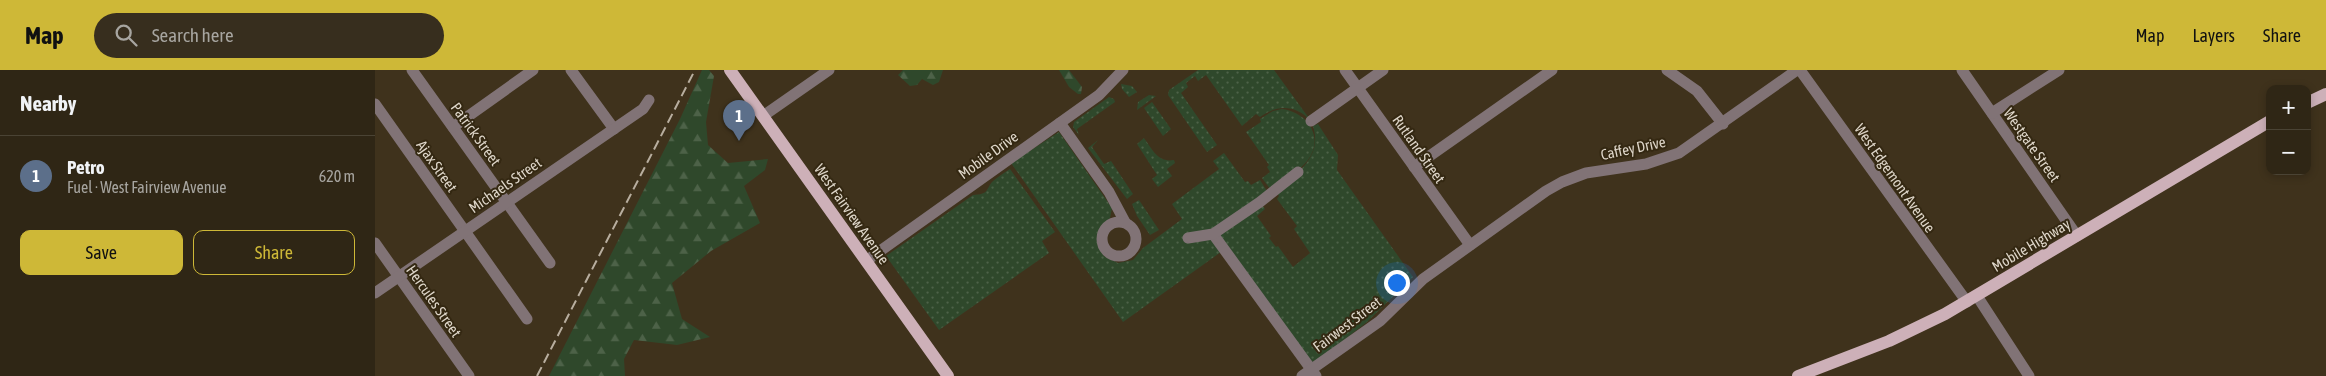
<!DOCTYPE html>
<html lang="en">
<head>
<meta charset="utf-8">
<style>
  :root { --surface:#2f2615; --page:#372e1e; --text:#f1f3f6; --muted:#a7a5a0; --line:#4a4334; --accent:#ceb837 }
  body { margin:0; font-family:"Asap Condensed",sans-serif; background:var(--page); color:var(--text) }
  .controls { position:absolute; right:15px; top:15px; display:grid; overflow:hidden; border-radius:10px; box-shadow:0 2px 8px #0003 }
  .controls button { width:45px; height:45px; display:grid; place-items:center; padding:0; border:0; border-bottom:1px solid var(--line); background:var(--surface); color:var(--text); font:25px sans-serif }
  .you { position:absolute; left:1021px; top:212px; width:18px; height:18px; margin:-12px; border:4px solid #fff; border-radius:50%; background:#1a73e8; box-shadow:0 0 0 8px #1a73e833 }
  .badge { display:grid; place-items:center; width:32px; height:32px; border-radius:50%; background:var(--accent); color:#fff; font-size:16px; font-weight:700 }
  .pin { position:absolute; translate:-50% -41px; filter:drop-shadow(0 1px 2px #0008) }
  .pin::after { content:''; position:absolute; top:26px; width:18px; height:15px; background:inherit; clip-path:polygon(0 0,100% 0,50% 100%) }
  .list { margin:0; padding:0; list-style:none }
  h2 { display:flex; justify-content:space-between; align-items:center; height:65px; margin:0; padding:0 20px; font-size:21px }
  h2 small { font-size:16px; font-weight:400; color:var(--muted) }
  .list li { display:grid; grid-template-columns:32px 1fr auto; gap:15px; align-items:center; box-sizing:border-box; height:80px; padding:0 20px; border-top:1px solid var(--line) }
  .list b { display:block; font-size:19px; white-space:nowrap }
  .list p { margin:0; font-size:16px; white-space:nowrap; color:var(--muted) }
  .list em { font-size:16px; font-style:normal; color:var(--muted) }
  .actions { display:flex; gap:10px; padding:15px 20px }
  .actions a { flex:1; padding:11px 0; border:1px solid var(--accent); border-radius:10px; text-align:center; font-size:18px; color:var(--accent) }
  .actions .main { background:var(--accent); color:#111 }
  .icon { flex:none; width:28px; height:28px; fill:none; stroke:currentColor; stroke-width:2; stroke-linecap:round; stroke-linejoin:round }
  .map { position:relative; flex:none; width:1951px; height:306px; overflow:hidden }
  header { display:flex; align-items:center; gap:30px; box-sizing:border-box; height:70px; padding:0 25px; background:var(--accent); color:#111 }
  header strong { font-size:24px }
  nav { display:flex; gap:28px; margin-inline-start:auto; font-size:18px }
  .search { width:350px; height:45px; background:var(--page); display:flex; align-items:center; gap:12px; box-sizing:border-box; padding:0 18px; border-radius:28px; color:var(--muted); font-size:19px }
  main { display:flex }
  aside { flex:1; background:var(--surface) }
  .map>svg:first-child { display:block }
</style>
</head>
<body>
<header>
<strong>Map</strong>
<div class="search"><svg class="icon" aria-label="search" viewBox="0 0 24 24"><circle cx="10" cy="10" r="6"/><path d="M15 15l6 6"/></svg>Search here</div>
<nav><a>Map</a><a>Layers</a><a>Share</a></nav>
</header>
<main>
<aside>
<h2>Nearby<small></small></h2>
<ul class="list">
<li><span class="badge" style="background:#5c6f8a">1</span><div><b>Petro</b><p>Fuel · West Fairview Avenue</p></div><em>620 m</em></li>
</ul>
<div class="actions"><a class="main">Save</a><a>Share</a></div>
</aside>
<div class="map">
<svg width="1951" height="306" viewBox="0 0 1951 306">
  <defs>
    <pattern id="grass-dots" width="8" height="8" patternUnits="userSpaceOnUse" patternTransform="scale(1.25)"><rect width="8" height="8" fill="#2f482b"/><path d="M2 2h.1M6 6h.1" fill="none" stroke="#4d6248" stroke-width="1.8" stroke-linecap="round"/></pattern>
    <pattern id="forest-firs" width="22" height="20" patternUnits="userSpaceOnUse" patternTransform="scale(1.25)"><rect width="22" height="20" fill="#2f482b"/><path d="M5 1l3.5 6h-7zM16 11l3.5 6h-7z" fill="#4d6248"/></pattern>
  </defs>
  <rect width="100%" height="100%" fill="#3f321c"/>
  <!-- grass -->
  <g fill="url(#grass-dots)">
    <path d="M823 0H899L936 51C921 35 903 34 885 47L881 44 867 56 831 5 823 11 820 6 811 13 813 17 806 23 842 75 832 82 793 25 794 20Z"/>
    <polygon points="746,14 757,16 762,22 754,27 747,19"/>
    <polygon points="774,25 781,26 762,40 763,32"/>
    <polygon points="734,27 739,29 740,32 702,59 704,65 698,57 699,52"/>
    <polygon points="777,32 796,59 788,66 769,38"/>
    <path d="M907 39C932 42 950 67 933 90 924 102 907 110 895 119L887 108 895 102 892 97 894 95 871 62 886 52 885 49 898 41Z"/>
    <path d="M943 54 963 85 962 100 1038 207 992 252 941 292H936L853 177 748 252 636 93 684 62 737 138 735 148 724 161 722 173 729 186 743 193 758 190 768 178 807 149 797 134 844 99 838 91 849 83 870 112 873 111 876 115 885 110 895 126 885 132 890 139 882 146 896 166 894 168 901 177 903 176 918 197 935 183 919 159 922 156 902 129 904 126 901 122C921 103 948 88 938 56Z"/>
    <path d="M769 68C777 79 783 93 799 90L800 93 792 99 797 106 783 117 777 109 782 105 762 74Z"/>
    <polygon points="723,70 717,77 729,94 736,91 758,124 752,129 713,78"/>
    <path d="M635 99 680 162 667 171 674 183 564 260 511 186 598 125C614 124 610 121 617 112 622 107 629 103 635 99Z"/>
    <polygon points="764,130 784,160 775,165 762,146 757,134"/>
  </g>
  <!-- forest -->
  <g fill="url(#forest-firs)">
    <polygon points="327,0 334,0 339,6 331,52 333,75 353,93 393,89 390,100 369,116 385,153 336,181 297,213 307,249 335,267 302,275 259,270 249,289 250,306 174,306 305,49"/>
    <polygon points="528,0 568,0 564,12 558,15 547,9 542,15 535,16 523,5"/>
    <polygon points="684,0 694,0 707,17 706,24 703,24 694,17"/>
  </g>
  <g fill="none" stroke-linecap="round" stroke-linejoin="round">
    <!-- minor -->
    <g stroke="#817376" stroke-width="11">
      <polyline points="37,0 175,193"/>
      <polyline points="196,0 239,59"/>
      <polyline points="970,0 1095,175"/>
      <polyline points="1292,0 1322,21 1348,54"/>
      <polyline points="1425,0 1592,232"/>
      <polyline points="1587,0 1702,166"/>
      <polyline points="0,34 152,249"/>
      <polyline points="1617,43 1684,0"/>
      <polyline points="388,46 454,0"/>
      <polyline points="936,51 1008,0"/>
      <polyline points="685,53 734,122 750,152"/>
      <polyline points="78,57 158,0"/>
      <polyline points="1039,97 1177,0"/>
      <circle cx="744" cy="169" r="17"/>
      <polyline points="838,164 941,306"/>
      <polyline points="813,168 838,164 885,132 923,102"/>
      <polyline points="0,173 94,306"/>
      <polyline points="491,191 724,25 748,0"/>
      <polyline points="0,223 268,39 274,30"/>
      <polyline points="1602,226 1654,306"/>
      <polyline points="927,306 1005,251 1048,209 1171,121 1187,112 1211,103 1271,94 1304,83 1422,0"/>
    </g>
    <!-- major -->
    <g stroke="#cdb0b8" stroke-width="12">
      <polyline points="355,0 573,306"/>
      <polyline points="1932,33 1951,24"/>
      <polyline points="1423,306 1514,271 1570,244 1895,51"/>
    </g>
    <!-- rail -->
    <polyline stroke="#b8ae9f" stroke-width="2" stroke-dasharray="10 5" stroke-linecap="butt" points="162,306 320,0"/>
  </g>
  <g text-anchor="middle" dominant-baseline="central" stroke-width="4" stroke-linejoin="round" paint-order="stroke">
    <!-- street labels -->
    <g font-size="15" fill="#ded6c9" stroke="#342812">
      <text transform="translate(101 64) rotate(54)">Patrick Street</text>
      <text transform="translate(1657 75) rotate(55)">Westgate Street</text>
      <text transform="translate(1258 78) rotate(-12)">Caffey Drive</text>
      <text transform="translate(1044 79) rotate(55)">Rutland Street</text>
      <text transform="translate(613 85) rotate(-36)">Mobile Drive</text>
      <text transform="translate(62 96) rotate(55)">Ajax Street</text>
      <text transform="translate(1520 108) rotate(55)">West Edgemont Avenue</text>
      <text transform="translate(130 115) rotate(-35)">Michaels Street</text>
      <text transform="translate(477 144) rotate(55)">West Fairview Avenue</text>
      <text transform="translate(1656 175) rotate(-31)">Mobile Highway</text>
      <text transform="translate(59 231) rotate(55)">Hercules Street</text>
      <text transform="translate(972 254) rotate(-37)">Fairwest Street</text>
    </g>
  </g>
</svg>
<div class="controls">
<button>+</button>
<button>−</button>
</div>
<div class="you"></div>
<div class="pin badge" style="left:364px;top:71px;background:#5c6f8a">1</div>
</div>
</main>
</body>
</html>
